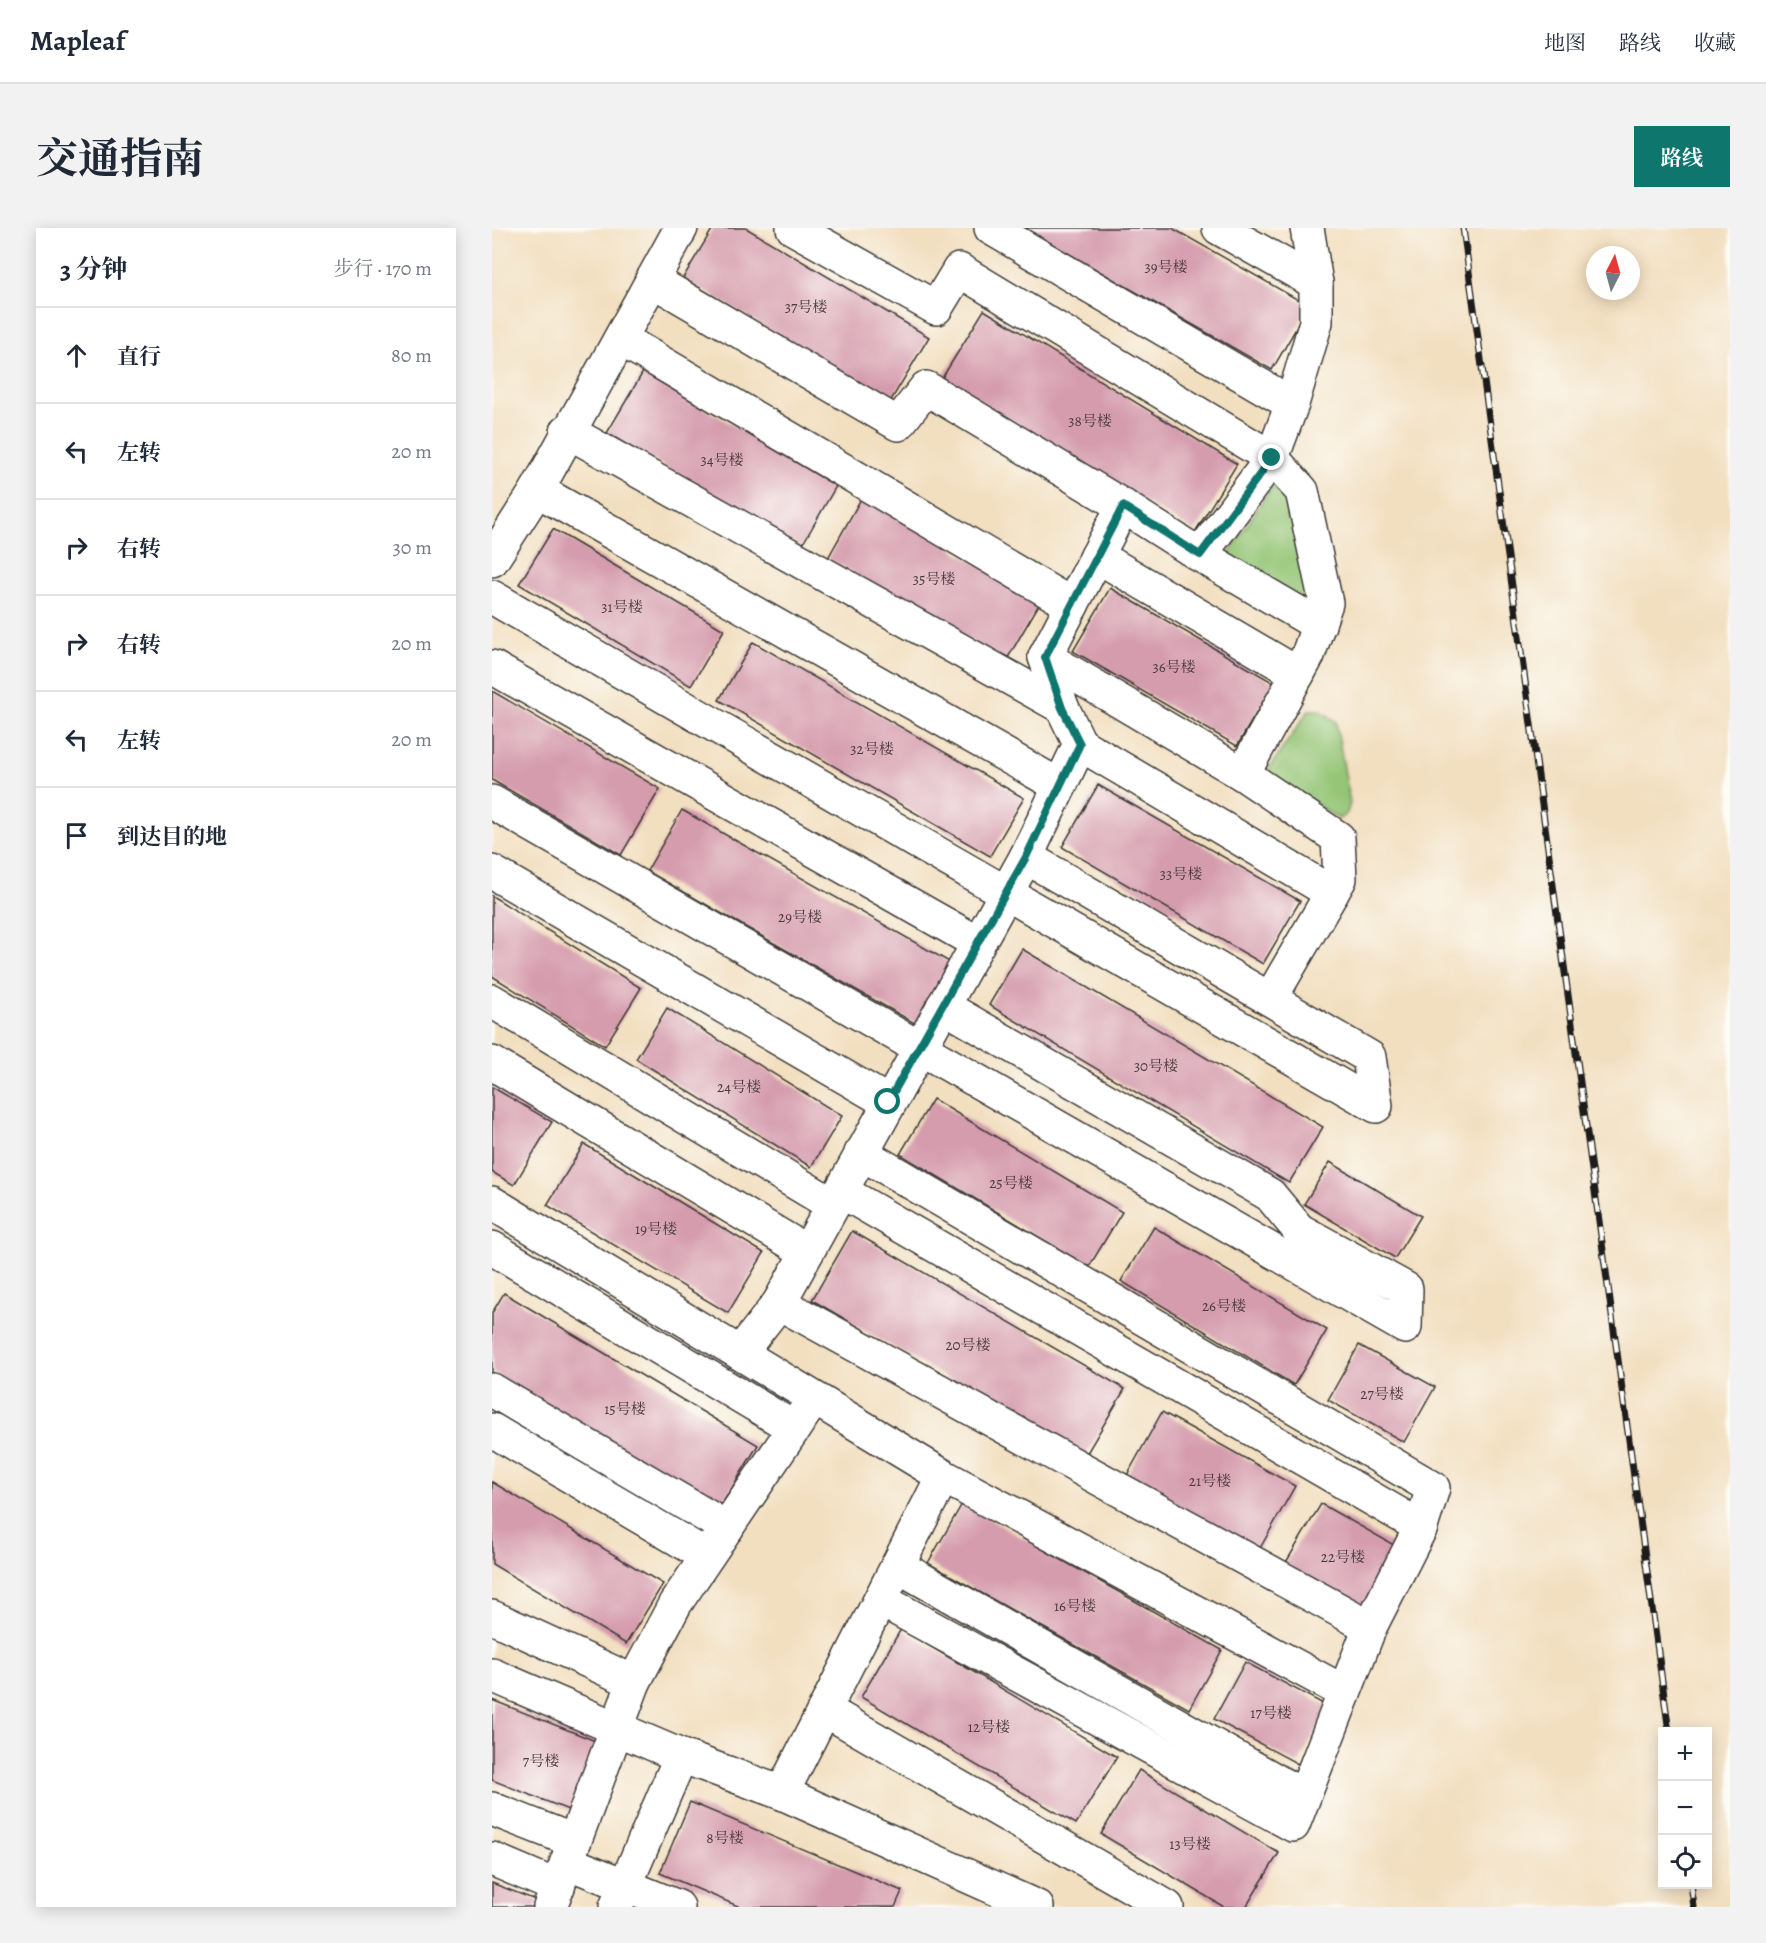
<!DOCTYPE html>
<html lang="zh">
<head>
<meta charset="utf-8">
<style>
  :root { --surface:#fff; --page:#f2f2f3; --text:#1f2937; --muted:#747a83; --line:#e0e1e3; --accent:#0f766e }
  body { margin:0; font-family:Alegreya,"Noto Serif SC",serif; background:var(--page); color:var(--text) }
  .controls { position:absolute; right:18px; bottom:18px; display:grid; overflow:hidden; border-radius:0px; box-shadow:0 3px 15px #0003 }
  .controls button { width:54px; height:54px; display:grid; place-items:center; padding:0; border:0; border-bottom:2px solid var(--line); background:var(--surface); color:var(--text); font:30px sans-serif }
  .compass { position:absolute; left:1094px; top:18px; width:54px; height:54px; border-radius:50%; background:var(--surface); box-shadow:0 3px 15px #0003; rotate:6deg }
  .stop { position:absolute; width:18px; height:18px; margin:-14px; border:4px solid #0f766e; border-radius:50%; background:#fff }
  .stop.end { background:#0f766e; border-color:#fff; box-shadow:0 2px 6px #0008 }
  .list { margin:0; padding:0; list-style:none }
  h2 { display:flex; justify-content:space-between; align-items:center; height:78px; margin:0; padding:0 24px; font-size:26px }
  h2 small { font-size:20px; font-weight:400; color:var(--muted) }
  .list li { display:grid; grid-template-columns:39px 1fr auto; gap:18px; align-items:center; box-sizing:border-box; height:96px; padding:0 24px; border-top:2px solid var(--line) }
  .list b { display:block; font-size:22px; white-space:nowrap }
  .list em { font-size:20px; font-style:normal; color:var(--muted) }
  .icon { flex:none; width:33px; height:33px; fill:none; stroke:currentColor; stroke-width:2; stroke-linecap:round; stroke-linejoin:round }
  .map { position:relative; flex:none; width:1238px; height:1679px; overflow:hidden; border-radius:0px }
  header { display:flex; align-items:center; gap:36px; box-sizing:border-box; height:84px; padding:0 30px; background:var(--surface); border-bottom:2px solid var(--line) }
  header strong { font-size:28px }
  nav { display:flex; gap:33px; margin-inline-start:auto; font-size:21px }
  .intro { display:flex; align-items:center; justify-content:space-between; box-sizing:border-box; height:144px; padding:0 36px }
  h1 { margin:0; font-size:42px }
  .button { padding:15px 27px; border-radius:0px; background:var(--accent); color:#fff; font-size:21px; font-weight:700 }
  main { display:flex; gap:36px; padding:0 36px }
  aside { flex:1; background:var(--surface); border-radius:0px; box-shadow:0 3px 15px #0003 }
  .map>svg:first-child { display:block }
</style>
</head>
<body>
<header>
<strong>Mapleaf</strong>
<nav><a>地图</a><a>路线</a><a>收藏</a></nav>
</header>
<div class="intro"><h1>交通指南</h1><a class="button">路线</a></div>
<main>
<aside>
<h2>3 分钟<small>步行 · 170 m</small></h2>
<ul class="list">
<li><svg class="icon" aria-label="ahead" viewBox="0 0 24 24"><path d="M12 20V5M6 11l6-6 6 6"/></svg><div><b>直行</b></div><em>80 m</em></li>
<li><svg class="icon" aria-label="left" viewBox="0 0 24 24"><path d="M17 20v-9H6M10 6l-5 5 5 5"/></svg><div><b>左转</b></div><em>20 m</em></li>
<li><svg class="icon" aria-label="right" viewBox="0 0 24 24"><path d="M7 20v-9h11M14 6l5 5-5 5"/></svg><div><b>右转</b></div><em>30 m</em></li>
<li><svg class="icon" aria-label="right" viewBox="0 0 24 24"><path d="M7 20v-9h11M14 6l5 5-5 5"/></svg><div><b>右转</b></div><em>20 m</em></li>
<li><svg class="icon" aria-label="left" viewBox="0 0 24 24"><path d="M17 20v-9H6M10 6l-5 5 5 5"/></svg><div><b>左转</b></div><em>20 m</em></li>
<li><svg class="icon" aria-label="arrive" viewBox="0 0 24 24"><path d="M6 21V4h12l-3 4 3 4H6"/></svg><div><b>到达目的地</b></div></li>
</ul>
</aside>
<div class="map">
<svg width="1238" height="1679" viewBox="0 0 1238 1679">
  <rect width="100%" height="100%" fill="#fdfcf7"/>
  <filter id="ink" filterUnits="userSpaceOnUse"><feTurbulence type="fractalNoise" baseFrequency=".0167" numOctaves="2"/><feDisplacementMap in="SourceGraphic" scale="12" xChannelSelector="R" yChannelSelector="G"/><feConvolveMatrix kernelMatrix="1 2 1 2 8 2 1 2 1" color-interpolation-filters="sRGB"/></filter>
  <filter id="wash" filterUnits="userSpaceOnUse"><feTurbulence type="fractalNoise" baseFrequency=".008" numOctaves="4" result="noise"/><feDisplacementMap in="SourceGraphic" scale="24" xChannelSelector="R" yChannelSelector="G"/><feGaussianBlur stdDeviation="1.35" result="paint"/><feColorMatrix in="noise" values="0 0 0 0 0 0 0 0 0 0 0 0 0 0 0 0 0 1.4 0 .05"/><feComposite in="paint" operator="in"/></filter>
  <g filter="url(#wash)">
    <rect width="100%" height="100%" fill="#f2dfc0"/>
    <!-- green -->
    <g fill="#94c576" stroke="#587049" stroke-width="1.5">
      <polygon points="779,259 792,264 803,277 823,373 814,379 735,329"/>
      <polygon points="817,482 829,482 844,494 858,575 855,585 847,591 774,545"/>
    </g>
    <g id="blocks">
      <!-- building -->
      <g fill="#d59cad">
        <polygon points="221,0 254,0 437,109 398,174 191,50"/>
        <polygon points="532,0 680,0 817,78 780,142"/>
        <polygon points="492,82 745,236 703,304 450,150"/>
        <polygon points="151,144 344,258 309,319 115,205"/>
        <polygon points="370,269 549,373 514,433 336,330"/>
        <polygon points="61,301 232,402 199,458 27,356"/>
        <polygon points="618,360 782,455 745,518 581,423"/>
        <polygon points="261,414 532,570 498,628 227,472"/>
        <polygon points="0,463 168,561 129,627 0,552"/>
        <polygon points="606,557 808,673 771,736 570,619"/>
        <polygon points="190,582 461,736 426,797 155,643"/>
        <polygon points="0,668 149,760 113,818 0,748"/>
        <polygon points="530,721 831,899 797,955 497,777"/>
        <polygon points="175,780 350,888 319,939 144,831"/>
        <polygon points="0,859 60,894 22,957 0,944"/>
        <polygon points="441,871 630,984 597,1039 408,926"/>
        <polygon points="92,916 272,1025 236,1085 55,977"/>
        <polygon points="838,934 929,988 903,1030 812,976"/>
        <polygon points="662,999 835,1102 802,1157 629,1053"/>
        <polygon points="360,1003 633,1161 592,1230 320,1072"/>
        <polygon points="12,1065 266,1217 227,1281 0,1144 0,1085"/>
        <polygon points="867,1117 943,1159 912,1214 836,1172"/>
        <polygon points="670,1184 803,1258 767,1322 634,1249"/>
        <polygon points="0,1254 171,1356 134,1416 0,1336"/>
        <polygon points="470,1276 730,1422 697,1481 436,1335"/>
        <polygon points="829,1276 909,1321 873,1382 793,1336"/>
        <polygon points="409,1401 625,1529 584,1596 369,1469"/>
        <polygon points="753,1434 837,1479 806,1536 722,1491"/>
        <polygon points="0,1472 106,1514 79,1583 0,1552"/>
        <polygon points="647,1542 787,1625 754,1679 732,1679 609,1606"/>
        <polygon points="198,1574 410,1663 403,1679 248,1679 168,1645"/>
        <polygon points="0,1655 46,1673 43,1679 0,1679"/>
      </g>
    </g>
  </g>
  <g filter="url(#ink)">
    <use href="#blocks" fill-opacity="0" stroke="#3c3935" stroke-width="1.5"/>
    <g fill="none" stroke-linecap="round" stroke-linejoin="round">
      <!-- minor casing -->
      <g stroke="#3c3935" stroke-width="36">
        <g id="minor">
          <polyline points="301,0 444,80 467,42 780,230 810,263 834,375 816,427 751,546 846,610 848,651 778,771"/>
          <polyline points="727,0 824,55"/>
          <polyline points="160,52 406,196 434,160 631,278"/>
          <polyline points="129,111 580,377"/>
          <polyline points="800,176 824,94 824,55 815,0"/>
          <polyline points="75,203 570,479"/>
          <polyline points="45,262 568,558"/>
          <polyline points="708,327 827,397"/>
          <polyline points="605,328 806,446"/>
          <polyline points="0,332 45,262 189,0"/>
          <polyline points="0,369 884,878 877,829 534,629"/>
          <polyline points="553,429 751,546"/>
          <polyline points="0,439 486,715"/>
          <polyline points="588,516 840,665"/>
          <polyline points="0,574 913,1099 914,1061 807,1002 778,967 451,778"/>
          <polyline points="0,644 396,874"/>
          <polyline points="0,773 341,977"/>
          <polyline points="0,835 315,1024"/>
          <polyline points="369,925 941,1260 929,1299 878,1399 801,1597 389,1372"/>
          <polyline points="349,963 929,1299"/>
          <polyline points="0,975 451,1248 852,1464"/>
          <polyline points="0,1020 302,1200"/>
          <polyline points="287,1075 878,1399"/>
          <polyline points="248,1125 287,1075 534,629 588,516 570,479 553,429 631,278 708,327 780,230 800,176 499,0"/>
          <polyline points="0,1162 235,1300"/>
          <polyline points="0,1202 215,1328"/>
          <polyline points="406,1338 811,1568"/>
          <polyline points="0,1389 142,1454 58,1679"/>
          <polyline points="0,1447 189,1528"/>
          <polyline points="142,1454 183,1376 315,1181"/>
          <polyline points="333,1482 675,1679"/>
          <polyline points="290,1565 545,1679"/>
          <polyline points="0,1581 82,1613"/>
          <polyline points="0,1631 66,1659"/>
          <polyline points="75,1634 186,1679"/>
          <polyline points="124,1679 189,1528 290,1565 451,1248"/>
        </g>
      </g>
      <!-- minor -->
      <use href="#minor" stroke="#fff" stroke-width="33"/>
      <!-- rail casing -->
      <g stroke="#1c1c1c" stroke-width="7">
        <g id="rail">
          <polyline points="971,0 1177,1504"/>
          <polyline points="1199,1656 1202,1679"/>
        </g>
      </g>
      <!-- rail -->
      <use href="#rail" stroke="#fdfcf7" stroke-width="4.5" stroke-dasharray="14" stroke-linecap="butt"/>
    </g>
  </g>
  <g fill="none" stroke-linecap="round" stroke-linejoin="round" filter="url(#ink)">
    <!-- route -->
    <polyline stroke="#0f766e" stroke-width="8" points="396,874 534,629 588,516 570,480 553,429 631,278 708,327 780,230"/>
  </g>
  <g text-anchor="middle" dominant-baseline="central" stroke-width="5" stroke-linejoin="round" paint-order="stroke">
    <!-- number labels -->
    <g font-size="15" fill="#4a3c40">
      <text x="674" y="39">39号楼</text>
      <text x="314" y="79">37号楼</text>
      <text x="598" y="193">38号楼</text>
      <text x="230" y="232">34号楼</text>
      <text x="442" y="351">35号楼</text>
      <text x="130" y="379">31号楼</text>
      <text x="682" y="439">36号楼</text>
      <text x="380" y="521">32号楼</text>
      <text x="689" y="646">33号楼</text>
      <text x="308" y="689">29号楼</text>
      <text x="664" y="838">30号楼</text>
      <text x="247" y="859">24号楼</text>
      <text x="519" y="955">25号楼</text>
      <text x="164" y="1001">19号楼</text>
      <text x="732" y="1078">26号楼</text>
      <text x="476" y="1117">20号楼</text>
      <text x="890" y="1166">27号楼</text>
      <text x="133" y="1181">15号楼</text>
      <text x="718" y="1253">21号楼</text>
      <text x="851" y="1329">22号楼</text>
      <text x="583" y="1378">16号楼</text>
      <text x="779" y="1485">17号楼</text>
      <text x="497" y="1499">12号楼</text>
      <text x="49" y="1533">7号楼</text>
      <text x="233" y="1610">8号楼</text>
      <text x="698" y="1616">13号楼</text>
    </g>
  </g>
</svg>
<div class="controls">
<button>+</button>
<button>−</button>
<button><svg class="icon" aria-label="locate" viewBox="0 0 24 24"><circle cx="12" cy="12" r="6"/><path d="M12 2v4M12 18v4M2 12h4M18 12h4"/></svg></button>
</div>
<svg class="compass" viewBox="-18 -18 36 36"><path d="M0-13l5 13h-10z" fill="#e53935"/><path d="M0 13l5-13h-10z" fill="#747a83"/></svg>
<div class="stop" style="left:396px;top:874px"></div>
<div class="stop end" style="left:780px;top:230px"></div>
</div>
</main>
</body>
</html>
